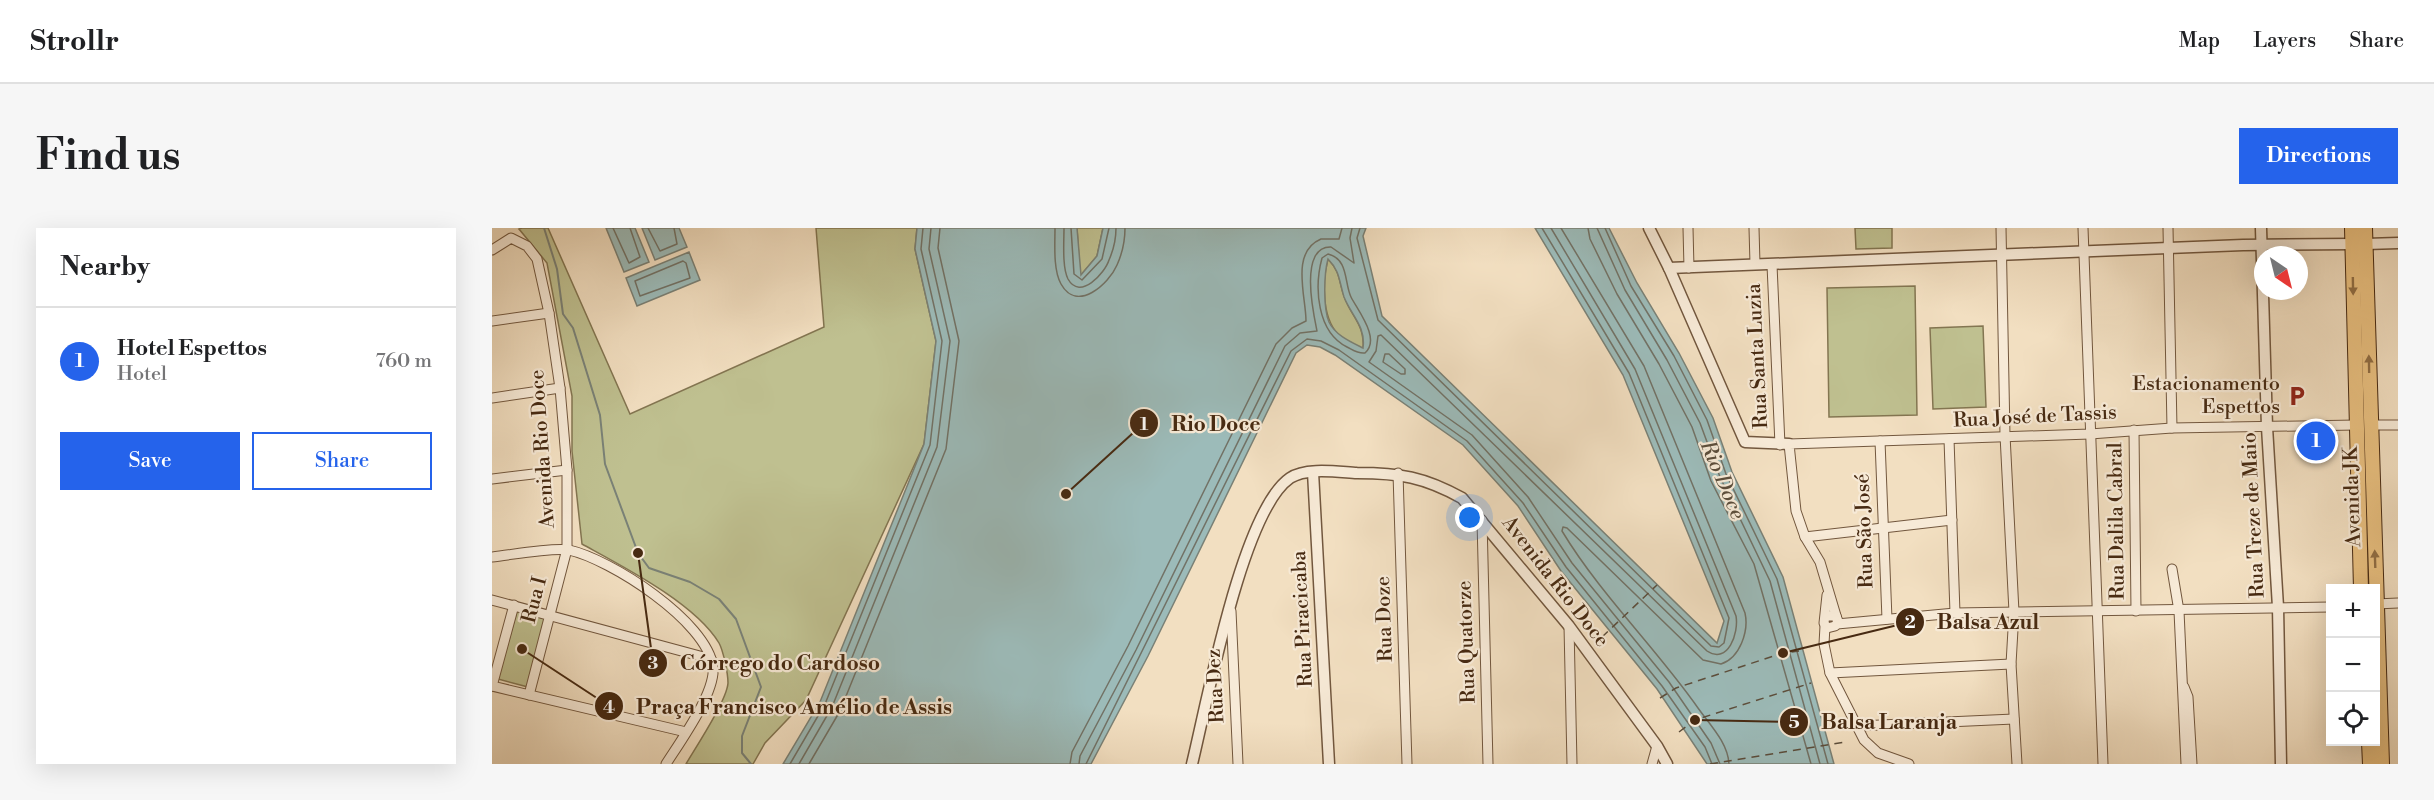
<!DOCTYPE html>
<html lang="en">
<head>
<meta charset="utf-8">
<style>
  :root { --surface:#fff; --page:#f6f6f6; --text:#202124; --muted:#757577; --line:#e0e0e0; --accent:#2563eb }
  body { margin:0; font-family:"Libre Bodoni",serif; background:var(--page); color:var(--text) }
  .controls { position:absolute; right:18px; bottom:18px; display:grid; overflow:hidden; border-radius:0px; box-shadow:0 6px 24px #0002 }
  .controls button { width:54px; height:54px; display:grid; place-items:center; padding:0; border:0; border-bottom:2px solid var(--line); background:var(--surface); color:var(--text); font:30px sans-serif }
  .compass { position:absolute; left:1762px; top:18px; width:54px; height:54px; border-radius:50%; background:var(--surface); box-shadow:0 6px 24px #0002; rotate:145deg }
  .you { position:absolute; left:978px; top:290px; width:21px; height:21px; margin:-15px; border:4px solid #fff; border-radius:50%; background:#1a73e8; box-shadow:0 0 0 9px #1a73e833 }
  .badge { display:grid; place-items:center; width:39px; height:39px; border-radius:50%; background:var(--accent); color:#fff; font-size:20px; font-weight:700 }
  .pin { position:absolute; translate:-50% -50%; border:3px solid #fff; box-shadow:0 2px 6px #0006 }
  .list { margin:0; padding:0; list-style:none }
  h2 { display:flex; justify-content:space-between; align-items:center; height:78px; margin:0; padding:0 24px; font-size:26px }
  h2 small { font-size:20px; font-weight:400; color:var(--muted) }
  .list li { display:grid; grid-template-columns:39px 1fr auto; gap:18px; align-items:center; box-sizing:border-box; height:108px; padding:0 24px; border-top:2px solid var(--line) }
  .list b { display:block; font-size:22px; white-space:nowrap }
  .list p { margin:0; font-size:20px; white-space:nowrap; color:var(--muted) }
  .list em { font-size:20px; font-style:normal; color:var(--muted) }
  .actions { display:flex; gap:12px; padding:18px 24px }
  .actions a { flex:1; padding:14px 0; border:2px solid var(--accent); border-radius:0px; text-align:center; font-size:21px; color:var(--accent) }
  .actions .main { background:var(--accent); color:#fff }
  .icon { flex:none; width:33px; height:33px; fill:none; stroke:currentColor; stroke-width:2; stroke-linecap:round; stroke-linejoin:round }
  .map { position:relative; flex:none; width:1906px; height:536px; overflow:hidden; border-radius:0px }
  header { display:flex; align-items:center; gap:36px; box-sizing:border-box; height:84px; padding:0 30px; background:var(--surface); border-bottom:2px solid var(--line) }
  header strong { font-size:28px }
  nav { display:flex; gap:33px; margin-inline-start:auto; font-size:21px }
  .intro { display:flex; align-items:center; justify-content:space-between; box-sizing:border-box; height:144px; padding:0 36px }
  h1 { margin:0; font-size:42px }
  .button { padding:15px 27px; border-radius:0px; background:var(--accent); color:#fff; font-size:21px; font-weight:700 }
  main { display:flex; gap:36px; padding:0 36px }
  aside { flex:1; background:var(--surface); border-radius:0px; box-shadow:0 6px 24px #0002 }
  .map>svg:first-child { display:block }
</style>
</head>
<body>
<header>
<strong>Strollr</strong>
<nav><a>Map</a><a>Layers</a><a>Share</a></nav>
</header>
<div class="intro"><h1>Find us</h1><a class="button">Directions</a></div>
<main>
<aside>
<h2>Nearby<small></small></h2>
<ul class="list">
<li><span class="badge">1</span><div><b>Hotel Espettos</b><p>Hotel</p></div><em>760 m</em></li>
</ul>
<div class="actions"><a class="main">Save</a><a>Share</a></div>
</aside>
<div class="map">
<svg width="1906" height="536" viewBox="0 0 1906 536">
  <rect width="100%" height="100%" fill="#f2dfc1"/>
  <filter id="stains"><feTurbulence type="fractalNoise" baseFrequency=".00333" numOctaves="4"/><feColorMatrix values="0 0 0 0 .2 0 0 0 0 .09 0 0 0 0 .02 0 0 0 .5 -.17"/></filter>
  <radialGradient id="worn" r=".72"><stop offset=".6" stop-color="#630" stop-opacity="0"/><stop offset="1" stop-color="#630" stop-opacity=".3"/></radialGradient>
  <!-- green -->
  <g fill="#bfc090" stroke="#837551" stroke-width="1.5">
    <path d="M30 0H56L138 186 332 99 324 0H425L423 21 444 113 432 216 314 472 273 515 261 536H194C204 519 235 472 236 455 236 445 231 422 227 415 203 375 130 338 90 316L80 223V168L55 35 27 1Z"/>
    <polygon points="585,0 611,0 605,28 588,48"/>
    <polygon points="1363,0 1400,0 1400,20 1364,21"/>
    <path d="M836 31C849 45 846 51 852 68 859 89 873 96 871 121 865 117 856 114 850 110 829 93 830 54 836 31Z"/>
    <polygon points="1423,58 1425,187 1337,189 1335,60"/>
    <polygon points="1491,98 1494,179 1441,181 1438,100"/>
    <polygon points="25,383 54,391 36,459 6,451"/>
  </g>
  <!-- water -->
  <g fill="#9cbbb9" stroke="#7a8176" stroke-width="1.5" fill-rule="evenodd">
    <polygon points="114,0 143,0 157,34 132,44"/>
    <polygon points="150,0 187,0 195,19 163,32"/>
    <path d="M425 0H585L589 47 605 28 611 0H874L871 8 890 88 1225 415 1232 393 1131 147 1043 0H1117L1145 55 1187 125 1221 190 1240 244 1291 349 1342 536H1215L1165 461 1069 343 1026 278 971 217 843 127 828 119 815 117 804 125 656 428 599 536H291L328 474 432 216 444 113 423 21ZM836 31C848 43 847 53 852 69 859 87 874 98 871 120 859 114 843 107 837 94 831 80 832 45 836 31Z"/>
    <polygon points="197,24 208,52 145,78 134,50"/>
  </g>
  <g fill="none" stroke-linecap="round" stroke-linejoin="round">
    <!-- shore -->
    <g stroke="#727266" stroke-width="1.5">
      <polyline points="121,0 137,35 148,29 138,0"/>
      <polyline points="156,0 168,23 185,16 182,0"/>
      <path d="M563 0C563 16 561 42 569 56 585 85 617 56 625 37 630 26 633 11 633 0"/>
      <path d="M572 0C572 14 570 39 576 51 588 73 613 45 617 32 621 23 624 10 624 0"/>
      <polyline points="579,0 582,46 590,52 610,31 617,0"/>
      <polyline points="868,0 865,10 886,92 1219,418 1227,419 1232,415 1237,390 1137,145 1050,0"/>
      <path d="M1059 0 1143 141 1244 388C1247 405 1236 437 1215 423L889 107 886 108 884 123 877 134 980 207 1036 269 1080 335 1177 454 1219 515 1228 536"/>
      <path d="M1069 0 1152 138 1253 385C1257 403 1248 430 1229 436L1211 432 1075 300 1071 299 1070 303C1108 366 1164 420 1206 480 1218 497 1236 515 1237 536"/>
      <polyline points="1096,0 1098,11 1125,66 1167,136 1200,199 1219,253 1262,336 1319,536"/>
      <polyline points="1105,0 1133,62 1175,132 1208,195 1228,249 1278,353 1328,536"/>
      <polyline points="1113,0 1139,58 1182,128 1215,192 1234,246 1285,351 1336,536"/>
      <path d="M836 26C857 31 852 55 859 69 866 83 889 111 873 125 866 126 861 122 855 119 825 104 822 60 830 30Z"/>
      <polygon points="191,33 194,35 198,50 148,68 143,53"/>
      <polygon points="893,126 897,126 913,141 913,146 909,146 891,134"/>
      <polyline points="298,536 333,476 438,217 450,113 429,21 431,0"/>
      <polyline points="307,536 340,479 445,219 458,113 437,21 439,0"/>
      <polyline points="317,536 348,483 454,221 467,113 446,20 448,0"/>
      <path d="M578 536 580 524 636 418 784 116 800 100 814 93C814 68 798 24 829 11H847L850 0"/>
      <path d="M587 536 588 528 644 422 793 118 808 105 825 103C821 84 807 18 839 19L862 35 858 10 860 0"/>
      <polyline points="594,536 799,123 815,111 829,113 847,122 975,213 1031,275 1074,339 1170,458 1213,519 1220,536"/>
    </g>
    <!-- stream -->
    <polyline stroke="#7a8176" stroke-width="2" points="52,0 65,41 71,86 81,100 108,187 113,236 146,325 157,340 198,354 227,371 244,391 269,459 250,508 250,525 259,536"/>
    <!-- ferry -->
    <g stroke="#5c4e3c" stroke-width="1.5" stroke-dasharray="8 6" stroke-linecap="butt">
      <polyline points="1110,409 1165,357"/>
      <polyline points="1168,470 1184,460 1291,425 1307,423"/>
      <polyline points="1187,504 1203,492 1319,455"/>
      <polyline points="1218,536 1353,514"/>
    </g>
    <!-- minor casing -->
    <g stroke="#72573e" stroke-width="11">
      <g id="minor">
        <polyline points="1196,0 1197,40"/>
        <polyline points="1262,0 1263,36"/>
        <polyline points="1509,0 1513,207 1522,384 1519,436 1525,536"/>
        <polyline points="1591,0 1611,536"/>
        <polyline points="1676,0 1680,200"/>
        <polyline points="0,22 19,10 35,18 45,31 57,85 68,160 75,242 75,321 37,467"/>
        <polyline points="1280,37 1288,217"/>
        <polyline points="0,93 57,85"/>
        <polyline points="0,170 68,160"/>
        <polyline points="1878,197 1906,197"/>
        <polyline points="1642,202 1644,383"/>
        <polyline points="1457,211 1463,385"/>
        <polyline points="1388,213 1395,391"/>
        <polyline points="906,245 915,536"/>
        <polyline points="0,251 75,242"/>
        <polyline points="990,292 996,536"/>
        <polyline points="1313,309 1460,292"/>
        <path d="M0 329C19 327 60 319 77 322 118 331 215 393 221 439 224 464 188 514 174 536"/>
        <polyline points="1680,341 1687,383 1694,536"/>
        <polyline points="0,372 219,431"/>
        <polyline points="1884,376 1906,375"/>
        <polyline points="739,383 746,536"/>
        <polyline points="1334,388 1344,388 1346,394 1343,398 1335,400 1332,395 1335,367"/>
        <polyline points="1345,391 1328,334 1313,309 1304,283 1297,216 1598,206 1680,200 1864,197"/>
        <polyline points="1345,396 1463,385 1838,379"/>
        <polyline points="1077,398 1080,536"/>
        <polyline points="1333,398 1332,416 1338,445 1372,512 1386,525 1417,536"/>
        <polyline points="1338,445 1519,436"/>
        <polyline points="0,458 194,504"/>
        <polyline points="0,458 22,377"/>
        <polyline points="1692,459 1696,469 1700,536"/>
        <polyline points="1366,498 1522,491"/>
        <polyline points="1160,536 1165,518"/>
      </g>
    </g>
    <!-- tertiary casing -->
    <g stroke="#72573e" stroke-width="13">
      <g id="tertiary">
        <polyline points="1157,0 1177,40 1253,214 1297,216"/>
        <polyline points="1769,0 1775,199 1786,379 1789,536"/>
        <polyline points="1874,16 1906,15"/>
        <polyline points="1177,40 1751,17 1861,16"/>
        <polyline points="821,244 837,536"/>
        <path d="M700 536C715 475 750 283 798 250 814 239 846 244 865 245 908 245 932 249 970 270L1077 398 1165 518 1175 536"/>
      </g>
    </g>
    <!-- primary casing -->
    <g stroke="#472a12" stroke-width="16">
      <g id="primary">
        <polyline points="1860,0 1869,361"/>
        <polyline points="1873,0 1890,536"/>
        <polyline points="1877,514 1878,536"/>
      </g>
    </g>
    <!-- minor -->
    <use href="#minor" stroke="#f7ead7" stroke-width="9"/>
    <!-- tertiary -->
    <use href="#tertiary" stroke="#f7ead7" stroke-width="10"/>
    <!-- primary -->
    <use href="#primary" stroke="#e9c080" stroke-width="14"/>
  </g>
  <!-- one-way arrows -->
  <defs><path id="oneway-solid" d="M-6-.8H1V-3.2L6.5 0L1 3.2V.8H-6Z" transform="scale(1.5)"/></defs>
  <g fill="#906e44">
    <use href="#oneway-solid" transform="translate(1861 58) rotate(89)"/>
    <use href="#oneway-solid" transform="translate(1877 136) rotate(-91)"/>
    <use href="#oneway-solid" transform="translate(1883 331) rotate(-92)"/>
  </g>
  <!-- icons -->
  <defs>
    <g id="parking-bare" transform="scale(1.62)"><path d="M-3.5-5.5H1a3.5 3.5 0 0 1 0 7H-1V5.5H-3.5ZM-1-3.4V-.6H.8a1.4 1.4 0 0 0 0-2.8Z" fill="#8f2418" stroke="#f7ead7" stroke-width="2.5" paint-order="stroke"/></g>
  </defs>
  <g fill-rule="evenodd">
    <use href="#parking-bare" x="1805" y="168"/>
  </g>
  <g text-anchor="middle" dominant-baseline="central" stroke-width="4.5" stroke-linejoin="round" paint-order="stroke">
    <!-- street labels -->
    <g font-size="20" fill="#472a12" stroke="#f7ead7">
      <text transform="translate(1266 128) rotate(-93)">Rua Santa Luzia</text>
      <text transform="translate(1543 189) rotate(-3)">Rua José de Tassis</text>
      <text transform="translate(51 221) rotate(-94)">Avenida Rio Doce</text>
      <text transform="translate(1861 269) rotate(-92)">Avenida JK</text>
      <text transform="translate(1762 287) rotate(-93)">Rua Treze de Maio</text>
      <text transform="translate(1625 293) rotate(-91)">Rua Dalila Cabral</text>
      <text transform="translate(1373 303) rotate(-92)">Rua São José</text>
      <text transform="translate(1063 354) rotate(52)">Avenida Rio Doce</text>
      <text transform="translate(43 372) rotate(-75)">Rua I</text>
      <text transform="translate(811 391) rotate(-93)">Rua Piracicaba</text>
      <text transform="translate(893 391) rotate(-92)">Rua Doze</text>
      <text transform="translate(975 414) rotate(-92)">Rua Quatorze</text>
      <text transform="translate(724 458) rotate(-93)">Rua Dez</text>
    </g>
    <!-- poi labels -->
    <g font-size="20" fill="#472a12" stroke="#f7ead7" text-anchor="end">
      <text x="1788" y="156">Estacionamento<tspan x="1788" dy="23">Espettos</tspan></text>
    </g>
    <!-- water labels -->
    <g font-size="21" font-style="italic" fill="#5c4e3c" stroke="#f7ead7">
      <text transform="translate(1230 252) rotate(67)">Rio Doce</text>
    </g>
  </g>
  <!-- callouts -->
  <path fill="none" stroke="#472a12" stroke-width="2" d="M574 266L652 195M1291 425L1418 394M146 325L161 435M30 421L117 478M1203 492L1302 494"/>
  <g fill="#472a12" stroke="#f7ead7" stroke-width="2">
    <circle cx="574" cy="266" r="6"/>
    <circle cx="1291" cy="425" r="6"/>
    <circle cx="146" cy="325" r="6"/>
    <circle cx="30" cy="421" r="6"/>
    <circle cx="1203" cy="492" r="6"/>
    <circle cx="652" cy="195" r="15"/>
    <circle cx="1418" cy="394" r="15"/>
    <circle cx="161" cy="435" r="15"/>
    <circle cx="117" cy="478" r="15"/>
    <circle cx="1302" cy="494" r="15"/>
  </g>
  <g font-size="18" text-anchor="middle" font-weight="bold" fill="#fff">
    <text x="652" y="202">1</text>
    <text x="1418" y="400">2</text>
    <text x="161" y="441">3</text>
    <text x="117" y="485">4</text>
    <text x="1302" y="500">5</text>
  </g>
  <g font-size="21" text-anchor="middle" font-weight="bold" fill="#472a12" stroke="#f7ead7" stroke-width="4.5" stroke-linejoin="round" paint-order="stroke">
    <text x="724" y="203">Rio Doce</text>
    <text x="1496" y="401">Balsa Azul</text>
    <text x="288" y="442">Córrego do Cardoso</text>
    <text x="302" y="486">Praça Francisco Amélio de Assis</text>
    <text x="1397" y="501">Balsa Laranja</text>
  </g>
  <rect width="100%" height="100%" filter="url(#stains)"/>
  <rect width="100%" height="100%" fill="url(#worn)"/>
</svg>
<div class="controls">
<button>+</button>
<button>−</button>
<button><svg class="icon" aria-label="locate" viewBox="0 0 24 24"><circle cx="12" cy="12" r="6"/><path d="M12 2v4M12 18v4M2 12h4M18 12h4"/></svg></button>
</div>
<svg class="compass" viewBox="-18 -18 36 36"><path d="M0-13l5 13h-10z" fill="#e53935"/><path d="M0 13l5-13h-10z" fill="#757577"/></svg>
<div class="you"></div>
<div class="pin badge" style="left:1824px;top:213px">1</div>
</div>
</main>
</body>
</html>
